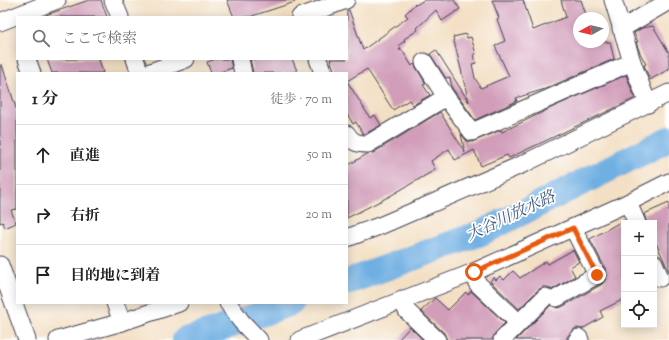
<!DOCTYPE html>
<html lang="ja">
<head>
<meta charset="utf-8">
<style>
  :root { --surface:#fff; --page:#f2f2f2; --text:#202124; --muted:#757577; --line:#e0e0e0 }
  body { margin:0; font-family:"Sorts Mill Goudy","Noto Serif JP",serif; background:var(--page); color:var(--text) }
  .controls { position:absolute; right:12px; bottom:12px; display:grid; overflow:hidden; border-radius:0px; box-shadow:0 2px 10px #0003 }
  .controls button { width:36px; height:36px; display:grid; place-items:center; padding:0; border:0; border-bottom:1px solid var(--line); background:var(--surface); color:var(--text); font:20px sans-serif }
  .compass { position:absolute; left:573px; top:12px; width:36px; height:36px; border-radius:50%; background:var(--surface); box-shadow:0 2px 10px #0003; rotate:262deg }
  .stop { position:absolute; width:12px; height:12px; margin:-9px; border:3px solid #ea580c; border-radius:50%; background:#fff }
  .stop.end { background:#ea580c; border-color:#fff; box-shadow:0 1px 4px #0008 }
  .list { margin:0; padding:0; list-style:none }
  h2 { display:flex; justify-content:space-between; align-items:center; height:52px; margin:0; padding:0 16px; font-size:17px }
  h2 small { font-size:13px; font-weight:400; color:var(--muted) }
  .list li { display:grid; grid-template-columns:26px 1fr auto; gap:12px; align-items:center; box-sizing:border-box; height:60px; padding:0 16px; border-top:1px solid var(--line) }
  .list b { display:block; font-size:15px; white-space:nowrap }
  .list em { font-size:13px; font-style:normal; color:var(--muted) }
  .icon { flex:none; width:22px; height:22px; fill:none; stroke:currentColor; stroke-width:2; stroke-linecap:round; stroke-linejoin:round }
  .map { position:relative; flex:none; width:669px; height:340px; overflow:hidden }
  .search { position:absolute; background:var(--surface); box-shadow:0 2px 10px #0003; left:16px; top:16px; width:332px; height:44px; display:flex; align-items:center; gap:10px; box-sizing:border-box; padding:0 14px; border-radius:0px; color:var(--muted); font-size:15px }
  .panel { position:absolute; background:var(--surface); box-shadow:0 2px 10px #0003; left:16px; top:72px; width:332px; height:232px; border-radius:0px }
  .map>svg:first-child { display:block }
</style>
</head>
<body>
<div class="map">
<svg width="669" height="340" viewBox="0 0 669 340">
  <rect width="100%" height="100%" fill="#fff"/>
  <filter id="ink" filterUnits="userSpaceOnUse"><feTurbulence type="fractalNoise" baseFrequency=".025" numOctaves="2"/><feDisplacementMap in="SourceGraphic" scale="8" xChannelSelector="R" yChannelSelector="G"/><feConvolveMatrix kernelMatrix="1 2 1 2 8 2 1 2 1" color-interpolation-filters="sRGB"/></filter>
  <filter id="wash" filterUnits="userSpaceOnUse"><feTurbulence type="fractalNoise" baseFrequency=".012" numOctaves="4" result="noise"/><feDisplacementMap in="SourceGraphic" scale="16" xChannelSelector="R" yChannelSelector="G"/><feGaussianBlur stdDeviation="0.9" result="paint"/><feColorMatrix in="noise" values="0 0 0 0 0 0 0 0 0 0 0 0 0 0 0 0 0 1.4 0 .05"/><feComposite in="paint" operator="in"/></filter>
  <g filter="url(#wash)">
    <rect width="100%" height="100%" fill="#f3dfc3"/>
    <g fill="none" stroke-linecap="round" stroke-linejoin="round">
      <!-- river -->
      <g stroke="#6fafe2" stroke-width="26">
        <polyline points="347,282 481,233 669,139"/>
        <polyline points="185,340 211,332 291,303"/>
      </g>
    </g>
    <g id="blocks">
      <!-- building -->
      <g fill="#d19db9">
        <polygon points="89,0 101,0 107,17 46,17 46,15"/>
        <polygon points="227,0 295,0 295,2 249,17 234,17"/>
        <polygon points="424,0 454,0 460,9 442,21 436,10 417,28 418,30 404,39 405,41 399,45 401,49 399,50 402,50 412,66 414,64 426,84 423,85 430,95 413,105 409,100 393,110 367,69 347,81 347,73 335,73 330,59 347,59 347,10 349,10 363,50 408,17 405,14 415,4 416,5"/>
        <polygon points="492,0 523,0 533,30 566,17 561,0 581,0 587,18 579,18 579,42 610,42 614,59 545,89 516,98 517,101 475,120 452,88 450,77 446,78 430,54 436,50 469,102 453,37 466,34 467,38 471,37 476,54 474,54 476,63 472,64 475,78 481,88 509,76 495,46 505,41 497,19 499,18"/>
        <polygon points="653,26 669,53 669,69 650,80 644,65 646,64 640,53 636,42 638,42 634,33 642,28"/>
        <polygon points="47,59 99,59 103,73 52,73"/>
        <polygon points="216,59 230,59 232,68 218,73 211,73 207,62"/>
        <polygon points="250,59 292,59 298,73 253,73"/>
        <polygon points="0,65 2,65 17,111 17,209 11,210 16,223 5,228 3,222 0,223"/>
        <polygon points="626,75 635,98 621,105 509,158 507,155 481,166 474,150 455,160 449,149 431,161 435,170 390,196 347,218 347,166 367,154 373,153 440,112 465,152 461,134 467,141 472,142 501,130 502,132 553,107"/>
        <polygon points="347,81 370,118 375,115 381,125 365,134 363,134 356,122 353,124 347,114"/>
        <polygon points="669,203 669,272 654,238 654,223 647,223 644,214"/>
        <polygon points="624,220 624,299 600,311 603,317 582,329 576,328 572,331 567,337 567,340 516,340 551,305 557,308 562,307 602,284 605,280 607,276 606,270 590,239"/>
        <polygon points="573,250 579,262 570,267 575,276 552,290 547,287 543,287 538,290 519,309 490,281 494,277 496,280 500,276 504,280 513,271 520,278 546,261 548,264"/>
        <polygon points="471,291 505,323 495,333 492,340 447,340 444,333 421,311 435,298 448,310 466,292 468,295"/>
        <polygon points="410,327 423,340 398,340"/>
      </g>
    </g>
  </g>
  <g filter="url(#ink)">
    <use href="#blocks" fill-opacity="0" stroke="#413e4f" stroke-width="1"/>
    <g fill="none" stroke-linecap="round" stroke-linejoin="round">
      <!-- minor casing -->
      <g stroke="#413e4f" stroke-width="19">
        <g id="minor">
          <polyline points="113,0 120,17"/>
          <polyline points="613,0 632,62 648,104"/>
          <polyline points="300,17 346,0"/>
          <polyline points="0,22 57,0"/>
          <polyline points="621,29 669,1"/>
          <polyline points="27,59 32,73"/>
          <polyline points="135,59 140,73"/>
          <polyline points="240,59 243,73"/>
          <polyline points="318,59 323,73"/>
          <polyline points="424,62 446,97 472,132 632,62"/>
          <polyline points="148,73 186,59"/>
          <path d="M347 134C352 143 359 144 368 144L446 97"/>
          <polyline points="628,203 637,223"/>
          <polyline points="347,238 382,225 523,164 669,93"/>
          <polyline points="654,263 660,278"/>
          <polyline points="0,265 27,340"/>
          <polyline points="474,272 477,283 519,323"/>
          <polyline points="557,298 597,275 573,228"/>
          <polyline points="402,299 407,311 437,340"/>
          <polyline points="115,303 122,322"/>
          <polyline points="228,303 241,321 259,340"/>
          <polyline points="58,340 122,322 179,303"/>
          <polyline points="300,340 474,272 623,205 669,182"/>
          <polyline points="502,340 545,297"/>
          <polyline points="577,340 579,338 580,340"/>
        </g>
      </g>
      <!-- minor -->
      <use href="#minor" stroke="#fff" stroke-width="17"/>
    </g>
  </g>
  <g fill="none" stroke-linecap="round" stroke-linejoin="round" filter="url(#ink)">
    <!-- route -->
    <polyline stroke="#ea580c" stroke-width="5" points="474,272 573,228 597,275"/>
  </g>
  <g text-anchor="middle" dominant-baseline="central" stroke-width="3.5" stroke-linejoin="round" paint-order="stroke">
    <!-- water labels -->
    <g font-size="16" font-style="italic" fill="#415a7e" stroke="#fff">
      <text transform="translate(511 217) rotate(-25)">大谷川放水路</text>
    </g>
  </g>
</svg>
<div class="controls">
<button>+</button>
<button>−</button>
<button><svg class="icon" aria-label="locate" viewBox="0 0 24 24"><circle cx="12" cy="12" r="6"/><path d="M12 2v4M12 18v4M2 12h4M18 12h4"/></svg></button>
</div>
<svg class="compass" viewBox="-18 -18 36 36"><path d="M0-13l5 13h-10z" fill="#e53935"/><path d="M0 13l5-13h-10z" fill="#757577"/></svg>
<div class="stop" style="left:474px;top:272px"></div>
<div class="stop end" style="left:597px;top:275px"></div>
<div class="search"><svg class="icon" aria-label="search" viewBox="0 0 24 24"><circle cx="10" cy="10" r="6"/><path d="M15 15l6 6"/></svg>ここで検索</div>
<section class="panel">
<h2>1 分<small>徒歩 · 70 m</small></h2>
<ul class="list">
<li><svg class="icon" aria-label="ahead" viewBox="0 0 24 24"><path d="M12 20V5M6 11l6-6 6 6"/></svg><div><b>直進</b></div><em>50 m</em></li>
<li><svg class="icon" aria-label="right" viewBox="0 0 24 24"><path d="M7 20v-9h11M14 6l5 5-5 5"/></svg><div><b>右折</b></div><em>20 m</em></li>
<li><svg class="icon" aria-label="arrive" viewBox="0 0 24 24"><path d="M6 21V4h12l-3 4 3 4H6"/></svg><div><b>目的地に到着</b></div></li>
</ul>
</section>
</div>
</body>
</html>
